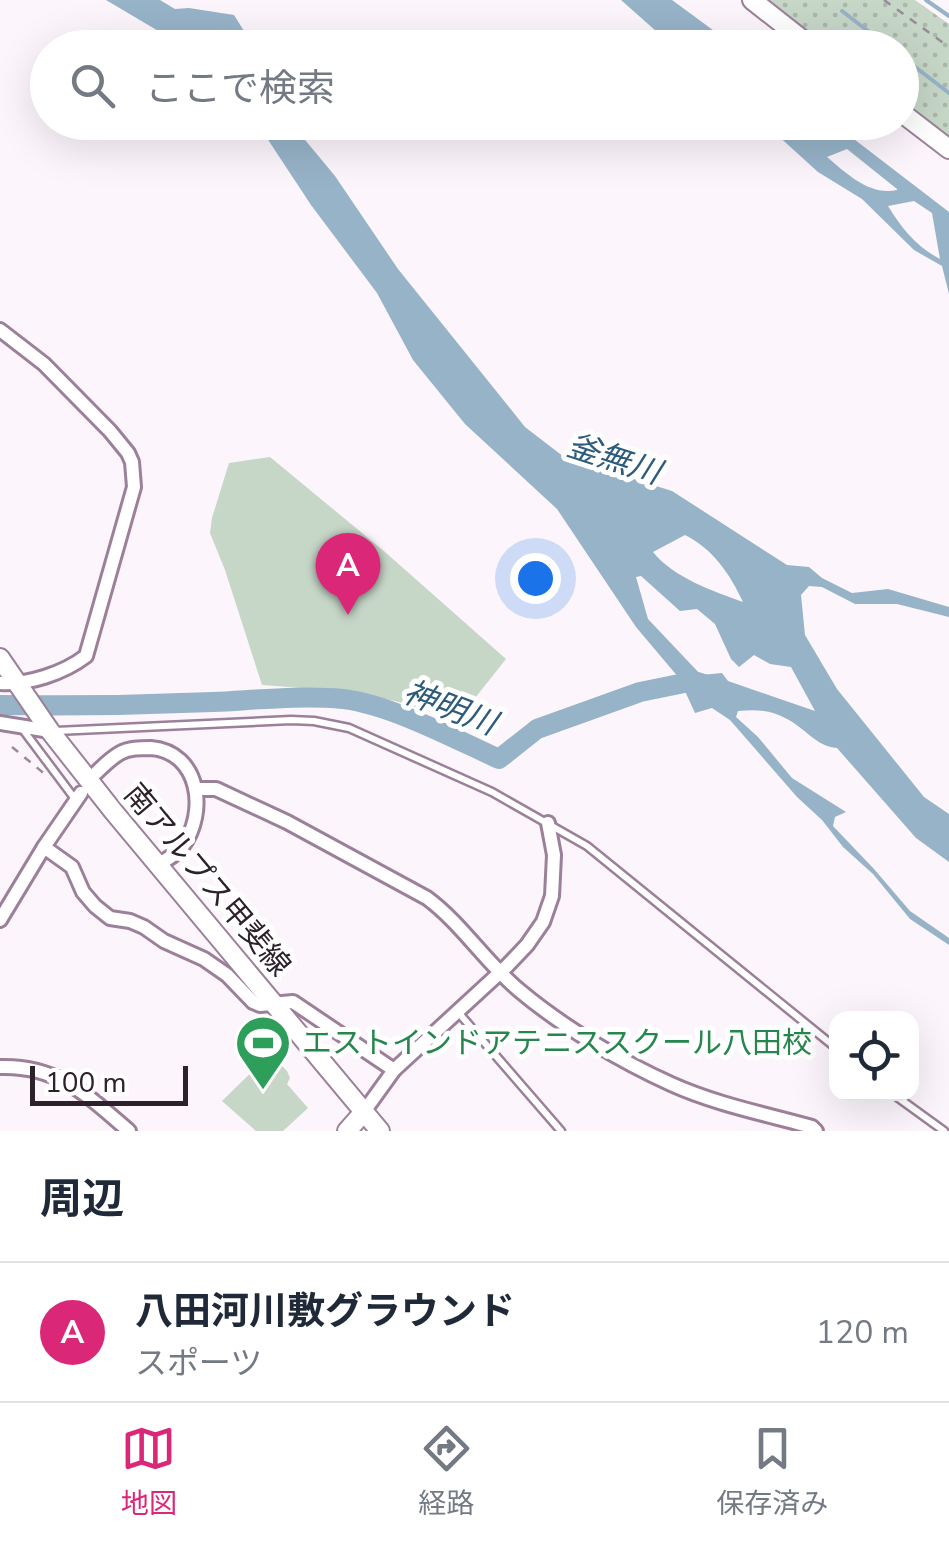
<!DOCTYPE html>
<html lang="ja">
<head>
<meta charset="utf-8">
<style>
  :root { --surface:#fff; --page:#f6f6f7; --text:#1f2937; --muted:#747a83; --line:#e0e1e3; --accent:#db2777 }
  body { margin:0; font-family:"Nunito Sans","Noto Sans JP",sans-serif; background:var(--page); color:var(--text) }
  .controls { position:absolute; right:30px; bottom:30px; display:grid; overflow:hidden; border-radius:20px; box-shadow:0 10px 40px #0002 }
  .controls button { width:90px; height:90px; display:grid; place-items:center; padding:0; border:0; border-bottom:2px solid var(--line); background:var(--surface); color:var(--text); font:50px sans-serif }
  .scale { position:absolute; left:30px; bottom:25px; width:158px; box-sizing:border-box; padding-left:10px; border:5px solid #2d212c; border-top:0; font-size:28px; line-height:35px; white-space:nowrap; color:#2d212c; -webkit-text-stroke:8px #fff; paint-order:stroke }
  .you { position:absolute; left:535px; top:578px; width:35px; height:35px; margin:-25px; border:8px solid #fff; border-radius:50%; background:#1a73e8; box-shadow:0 0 0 15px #1a73e833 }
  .badge { display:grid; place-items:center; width:65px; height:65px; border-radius:50%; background:var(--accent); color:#fff; font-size:32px; font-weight:700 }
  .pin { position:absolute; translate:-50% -82px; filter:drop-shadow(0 2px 5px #0008) }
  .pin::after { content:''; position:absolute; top:52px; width:35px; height:30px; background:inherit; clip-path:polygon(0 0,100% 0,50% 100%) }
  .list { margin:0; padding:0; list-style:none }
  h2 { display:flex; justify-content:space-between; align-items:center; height:130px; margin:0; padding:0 40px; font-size:42px }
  h2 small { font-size:32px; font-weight:400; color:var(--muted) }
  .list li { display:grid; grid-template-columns:65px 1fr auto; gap:30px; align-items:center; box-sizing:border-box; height:140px; padding:0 40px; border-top:2px solid var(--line) }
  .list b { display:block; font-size:38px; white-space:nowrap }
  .list p { margin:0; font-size:32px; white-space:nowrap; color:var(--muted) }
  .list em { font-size:32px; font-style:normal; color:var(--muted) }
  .icon { flex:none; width:55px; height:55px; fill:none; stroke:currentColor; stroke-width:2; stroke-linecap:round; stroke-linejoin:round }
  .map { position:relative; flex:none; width:949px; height:1131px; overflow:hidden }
  .search { position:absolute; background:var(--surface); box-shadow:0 10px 40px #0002; left:30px; right:30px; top:30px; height:110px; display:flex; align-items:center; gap:25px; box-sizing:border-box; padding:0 35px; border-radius:55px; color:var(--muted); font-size:38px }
  .sheet { height:270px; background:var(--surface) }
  nav { display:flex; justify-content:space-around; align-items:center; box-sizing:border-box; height:140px; border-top:2px solid var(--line); background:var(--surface); font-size:28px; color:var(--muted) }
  nav a { display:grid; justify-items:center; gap:5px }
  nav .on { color:var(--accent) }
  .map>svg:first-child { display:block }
</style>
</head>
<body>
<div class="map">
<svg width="949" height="1131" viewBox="0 0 949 1131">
  <defs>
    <pattern id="park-dots" width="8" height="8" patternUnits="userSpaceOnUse" patternTransform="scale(2.5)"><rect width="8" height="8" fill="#c6d6c7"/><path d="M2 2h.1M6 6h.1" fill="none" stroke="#aab7ab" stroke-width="1.8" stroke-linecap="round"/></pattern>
  </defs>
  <rect width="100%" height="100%" fill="#fcf5fb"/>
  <!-- grass -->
  <g fill="#c6d6c7">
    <path d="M270 457 385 552 506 659 456 722C389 692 334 691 262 685L225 570 210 533 212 518 229 463Z"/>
    <polygon points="270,1054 287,1071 290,1078 287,1084 308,1108 283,1131 256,1131 222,1101"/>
  </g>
  <!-- park -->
  <polygon fill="url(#park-dots)" points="765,0 915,0 949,24 949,141 902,105 902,48 827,47"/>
  <!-- water -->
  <g fill="#97b3c8" fill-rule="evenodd">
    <polygon points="106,0 160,0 175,9 189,8 234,15 254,47 180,47 160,32"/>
    <polygon points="621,0 672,0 736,47 674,47"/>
    <path d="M257 123H291L335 176 398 269 525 427 564 457 672 491 787 565 809 567 822 578 852 593 888 589 949 607V617L897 604H855L822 587 809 586 801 595 805 635 837 689 924 797 949 814V862L916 838 837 748C817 747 805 728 787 719 772 710 756 709 738 711L736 717 758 737 792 778 846 812 835 817 833 826 874 869 910 911 949 938V945L910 919 873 874 843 847 822 820 797 797 730 720 712 708 695 713 679 678 636 627 557 509 465 424 413 360 377 293 311 205ZM685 535C713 549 730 574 743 602 713 591 674 578 653 552ZM641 576 680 611 697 609 715 624 731 659 739 667 754 655 770 664 791 667 815 711 728 681 722 673 701 675 648 619 636 577Z"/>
    <path d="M764 123H833L949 212V294L942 266 914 250 862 199 818 172ZM847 149 897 189V190C870 196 847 174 827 157ZM914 201 932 213 940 259C917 247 902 229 888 206Z"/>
  </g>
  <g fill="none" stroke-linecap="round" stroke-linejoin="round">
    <!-- stream -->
    <g stroke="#97b3c8" stroke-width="4">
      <polyline points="926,0 949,16"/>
      <polyline points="842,11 890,48"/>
      <polyline points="902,57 949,93"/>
    </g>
    <!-- river -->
    <path stroke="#97b3c8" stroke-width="20" d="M0 705C71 706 142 705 213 702 256 700 300 695 343 699 389 704 455 739 499 759L537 729 640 692 694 681 707 685"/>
    <!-- lane casing -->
    <g stroke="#9c8099" stroke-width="11">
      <g id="lane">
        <polyline points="21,727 75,799"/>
        <polyline points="56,731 291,720 314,721 349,728 492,792 587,846 836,1048"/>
        <polyline points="457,1011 561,1131"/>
        <polyline points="893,1094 944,1131"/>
      </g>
    </g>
    <!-- street casing -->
    <g stroke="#9c8099" stroke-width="18">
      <g id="street">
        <path d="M0 330 44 364 110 431 128 453 132 462 134 487 86 656C64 673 28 685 0 683"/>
        <polyline points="0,723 50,731"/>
        <path d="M96 773C103 766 111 758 120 753 129 748 140 748 151 748 200 752 208 813 182 847 176 855 166 860 157 865"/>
        <path d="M196 789H216L287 822 427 898C462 924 486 963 520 991 563 1027 620 1061 671 1084 715 1104 765 1114 812 1127L816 1131"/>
        <polyline points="44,847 72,867 83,892 95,906 110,918 130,921 144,927 164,941 204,959 227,975 253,1002 260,1005 293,1002 394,1070"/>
        <polyline points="0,920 44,847 81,793"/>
        <path d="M0 1067C58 1065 88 1096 129 1131"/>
        <polyline points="363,1113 394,1070 507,966 527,945 543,922 552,896 554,855 548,823"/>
      </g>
    </g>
    <!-- secondary casing -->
    <g stroke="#9c8099" stroke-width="22">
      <g id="secondary">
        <polyline points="752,0 813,48"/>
        <polyline points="902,113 949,149"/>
        <polyline points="0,658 50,731 113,811 380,1131"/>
        <polyline points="347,1131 363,1113"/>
      </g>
    </g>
    <!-- path -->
    <g stroke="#978d96" stroke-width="2.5" stroke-dasharray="8 8" stroke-linecap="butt">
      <polyline points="884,0 949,47"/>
      <polyline points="12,747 46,775"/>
    </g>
    <!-- lane -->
    <use href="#lane" stroke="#fff" stroke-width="6"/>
    <!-- street -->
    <use href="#street" stroke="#fff" stroke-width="12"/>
    <!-- secondary -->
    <use href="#secondary" stroke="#fff" stroke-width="18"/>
  </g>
  <!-- icons -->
  <defs>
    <g id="stadium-pin" transform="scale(2.875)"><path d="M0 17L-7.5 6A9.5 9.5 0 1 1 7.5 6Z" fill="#2e9e5b" stroke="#fff"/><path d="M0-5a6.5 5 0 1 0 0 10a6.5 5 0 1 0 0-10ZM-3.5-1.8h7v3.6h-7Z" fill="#fff"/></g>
  </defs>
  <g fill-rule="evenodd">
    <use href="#stadium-pin" x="263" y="1043"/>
  </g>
  <g text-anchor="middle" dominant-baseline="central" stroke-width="10" stroke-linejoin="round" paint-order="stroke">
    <!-- street labels -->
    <g font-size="30" fill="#2d212c" stroke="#fff">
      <text transform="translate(207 880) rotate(50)">南アルプス甲斐線</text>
    </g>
    <!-- leisure labels -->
    <g font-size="30" fill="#27864d" stroke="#fff" text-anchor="start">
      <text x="302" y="1043">エストインドアテニススクール八田校</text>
    </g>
    <!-- water labels -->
    <g font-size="32" font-style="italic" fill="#2d5b7b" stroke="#fff">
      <text transform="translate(614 459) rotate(18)">釜無川</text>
      <text transform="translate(450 708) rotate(21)">神明川</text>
    </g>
  </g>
</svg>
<div class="controls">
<button><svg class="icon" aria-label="locate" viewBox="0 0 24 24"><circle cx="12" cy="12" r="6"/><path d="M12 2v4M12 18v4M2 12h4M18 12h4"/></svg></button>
</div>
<div class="scale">100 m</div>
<div class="you"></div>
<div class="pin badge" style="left:348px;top:615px">A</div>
<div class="search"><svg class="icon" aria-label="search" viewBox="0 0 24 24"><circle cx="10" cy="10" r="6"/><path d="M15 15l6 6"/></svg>ここで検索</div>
</div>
<section class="sheet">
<h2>周辺<small></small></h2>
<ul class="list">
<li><span class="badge">A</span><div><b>八田河川敷グラウンド</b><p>スポーツ</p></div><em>120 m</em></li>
</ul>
</section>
<nav>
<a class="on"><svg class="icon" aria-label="map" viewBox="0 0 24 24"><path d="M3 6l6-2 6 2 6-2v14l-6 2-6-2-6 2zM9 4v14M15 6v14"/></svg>地図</a>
<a><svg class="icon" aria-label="directions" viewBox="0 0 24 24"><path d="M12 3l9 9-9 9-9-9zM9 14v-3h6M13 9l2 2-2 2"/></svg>経路</a>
<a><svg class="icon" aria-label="saved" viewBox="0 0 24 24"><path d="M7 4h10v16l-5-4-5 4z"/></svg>保存済み</a>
</nav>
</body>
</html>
